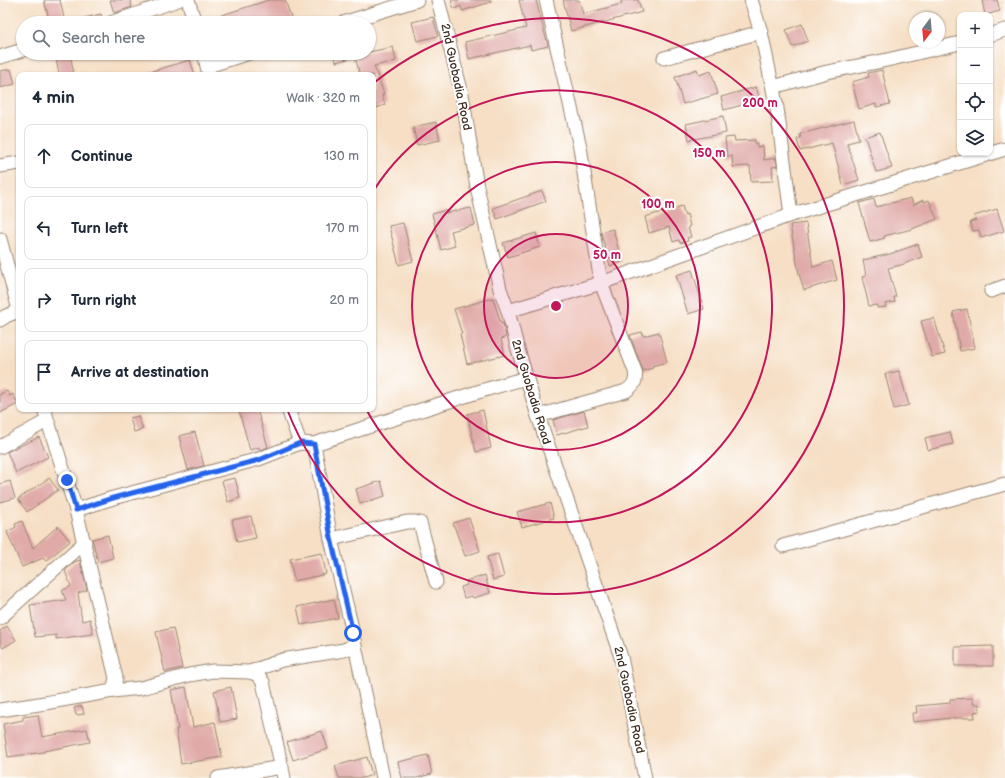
<!DOCTYPE html>
<html lang="en">
<head>
<meta charset="utf-8">
<style>
  :root { --surface:#fff; --page:#f2f2f3; --text:#1f2937; --muted:#747a83; --line:#e0e1e3 }
  body { margin:0; font-family:"Balsamiq Sans",sans-serif; background:var(--page); color:var(--text) }
  .controls { position:absolute; right:12px; top:12px; display:grid; overflow:hidden; border-radius:8px; box-shadow:0 1px 3px #0004 }
  .controls button { width:36px; height:36px; display:grid; place-items:center; padding:0; border:0; border-bottom:1px solid var(--line); background:var(--surface); color:var(--text); font:20px sans-serif }
  .compass { position:absolute; left:909px; top:12px; width:36px; height:36px; border-radius:50%; background:var(--surface); box-shadow:0 1px 3px #0004; rotate:196deg }
  .stop { position:absolute; width:12px; height:12px; margin:-9px; border:3px solid #2563eb; border-radius:50%; background:#fff }
  .stop.end { background:#2563eb; border-color:#fff; box-shadow:0 1px 4px #0008 }
  .list { margin:0; padding:0; list-style:none }
  h2 { display:flex; justify-content:space-between; align-items:center; height:52px; margin:0; padding:0 16px; font-size:17px }
  h2 small { font-size:13px; font-weight:400; color:var(--muted) }
  .list li { display:grid; grid-template-columns:26px 1fr auto; gap:12px; align-items:center; box-sizing:border-box; height:64px; margin:0 8px 8px; padding:0 8px; border:1px solid var(--line); border-radius:8px }
  .list b { display:block; font-size:15px; white-space:nowrap }
  .list em { font-size:13px; font-style:normal; color:var(--muted) }
  .icon { flex:none; width:22px; height:22px; fill:none; stroke:currentColor; stroke-width:2; stroke-linecap:round; stroke-linejoin:round }
  .map { position:relative; flex:none; width:1005px; height:778px; overflow:hidden }
  .search { position:absolute; background:var(--surface); box-shadow:0 1px 3px #0004; left:16px; top:16px; width:360px; height:44px; display:flex; align-items:center; gap:10px; box-sizing:border-box; padding:0 14px; border-radius:22px; color:var(--muted); font-size:15px }
  .panel { position:absolute; background:var(--surface); box-shadow:0 1px 3px #0004; left:16px; top:72px; width:360px; height:340px; border-radius:8px }
  .map>svg:first-child { display:block }
</style>
</head>
<body>
<div class="map">
<svg width="1005" height="778" viewBox="0 0 1005 778">
  <rect width="100%" height="100%" fill="#fff"/>
  <filter id="ink" filterUnits="userSpaceOnUse"><feTurbulence type="fractalNoise" baseFrequency=".025" numOctaves="2"/><feDisplacementMap in="SourceGraphic" scale="8" xChannelSelector="R" yChannelSelector="G"/><feConvolveMatrix kernelMatrix="1 2 1 2 8 2 1 2 1" color-interpolation-filters="sRGB"/></filter>
  <filter id="wash" filterUnits="userSpaceOnUse"><feTurbulence type="fractalNoise" baseFrequency=".012" numOctaves="4" result="noise"/><feDisplacementMap in="SourceGraphic" scale="16" xChannelSelector="R" yChannelSelector="G"/><feGaussianBlur stdDeviation="0.9" result="paint"/><feColorMatrix in="noise" values="0 0 0 0 0 0 0 0 0 0 0 0 0 0 0 0 0 1.4 0 .05"/><feComposite in="paint" operator="in"/></filter>
  <g filter="url(#wash)">
    <rect width="100%" height="100%" fill="#f6dfc5"/>
    <g id="blocks">
      <!-- building -->
      <g fill="#e0aaa8">
        <polygon points="44,0 60,0 65,23 50,23"/>
        <polygon points="110,0 130,0 132,7 114,13"/>
        <polygon points="269,0 285,0 293,23 203,23 203,21"/>
        <polygon points="451,0 491,0 491,2 462,11 461,6 454,9"/>
        <polygon points="519,0 536,0 548,46 531,50 530,45 469,59 465,42 526,28"/>
        <polygon points="563,0 579,0 583,14 622,4 621,0 638,0 642,12 571,31"/>
        <polygon points="982,0 997,0 1000,11 985,15"/>
        <polygon points="101,14 103,20 102,22 76,23 76,20"/>
        <polygon points="433,17 438,36 417,41 412,22"/>
        <polygon points="802,24 808,41 792,47 786,30"/>
        <polygon points="393,47 396,61 374,66 384,94 382,95 385,105 373,109 373,75 360,75 355,57 336,62 334,53 369,53 369,52"/>
        <polygon points="55,53 70,53 74,75 59,75"/>
        <polygon points="190,60 195,75 146,75 146,73"/>
        <polygon points="11,69 15,84 0,88 0,71"/>
        <polygon points="697,69 699,75 711,71 718,94 683,104 675,77"/>
        <polygon points="882,70 890,104 876,107 876,104 859,109 852,82 869,77 868,73"/>
        <polygon points="756,87 760,100 724,110 721,97"/>
        <polygon points="723,116 726,133 689,140 686,124"/>
        <polygon points="854,120 859,140 847,143 859,180 843,185 832,143 800,151 797,139 801,138 800,134"/>
        <polygon points="436,122 440,140 417,145 413,127"/>
        <polygon points="880,132 892,168 876,172 865,137"/>
        <polygon points="734,137 735,141 755,140 755,144 757,143 757,147 763,146 764,160 776,158 777,166 772,167 773,181 751,182 750,166 733,167 732,156 727,156 725,138"/>
        <polygon points="542,191 546,201 497,219 493,208"/>
        <polygon points="911,198 913,205 923,200 924,202 929,200 937,219 912,229 884,236 885,238 870,242 859,203 874,199 876,207"/>
        <polygon points="682,206 685,215 687,214 690,226 688,227 691,237 687,238 688,241 680,243 679,240 673,242 669,227 649,233 645,217"/>
        <polygon points="471,208 475,225 451,231 455,246 441,250 432,214 446,210 446,213"/>
        <polygon points="997,209 1004,231 981,238 979,230 973,231 970,222 976,220 974,216"/>
        <polygon points="403,223 413,261 399,265 389,226"/>
        <polygon points="806,223 813,267 832,261 837,280 804,290 799,274 790,225"/>
        <polygon points="613,229 622,262 610,266 601,232"/>
        <polygon points="536,233 540,247 508,257 503,243"/>
        <polygon points="918,244 922,257 901,265 888,268 896,297 894,297 895,302 885,304 886,307 877,308 877,305 869,306 862,277 866,276 863,260 890,254"/>
        <polygon points="692,270 704,309 688,314 676,275"/>
        <polygon points="493,298 501,324 503,323 506,337 501,339 505,355 467,364 460,334 462,334 454,309"/>
        <polygon points="967,309 975,348 960,351 953,312"/>
        <polygon points="934,318 945,354 932,357 921,321"/>
        <polygon points="642,332 643,336 659,332 667,362 652,366 653,368 643,371 630,335"/>
        <polygon points="899,371 909,405 894,409 885,374"/>
        <polygon points="7,391 10,396 13,394 18,404 0,413 0,394"/>
        <polygon points="248,409 257,409 268,447 260,450 259,447 250,450 239,411"/>
        <polygon points="483,410 491,448 476,452 467,414"/>
        <polygon points="584,411 588,426 557,435 553,420"/>
        <polygon points="138,416 143,429 134,432 130,418"/>
        <polygon points="195,432 204,466 188,470 179,436"/>
        <polygon points="950,432 953,444 928,450 925,438"/>
        <polygon points="39,437 48,457 16,473 7,452"/>
        <polygon points="49,478 58,490 27,512 18,499"/>
        <polygon points="235,478 240,498 228,502 222,481"/>
        <polygon points="10,481 15,498 0,502 0,484"/>
        <polygon points="381,481 385,496 360,504 356,489"/>
        <polygon points="550,503 554,518 522,527 517,512"/>
        <polygon points="251,516 256,538 237,542 232,520"/>
        <polygon points="469,518 480,551 465,556 453,523"/>
        <polygon points="22,521 33,548 58,526 70,541 46,561 43,558 22,567 7,532 16,527 15,524"/>
        <polygon points="108,535 113,558 98,562 92,539"/>
        <polygon points="322,553 326,574 294,581 290,559"/>
        <polygon points="498,554 504,577 493,580 487,557"/>
        <polygon points="80,560 87,590 78,593 82,621 90,619 93,634 56,639 56,635 35,637 30,605 66,600 62,591 71,586 65,571 74,562"/>
        <polygon points="485,575 490,593 473,598 472,596 464,598 461,587 467,585 466,581"/>
        <polygon points="334,599 338,618 301,625 297,607"/>
        <polygon points="7,626 16,640 3,648 0,643 0,631"/>
        <polygon points="173,628 182,668 165,672 156,632"/>
        <polygon points="993,646 993,666 955,666 955,647"/>
        <polygon points="186,687 193,727 215,722 222,757 181,764 176,729 178,729 171,690"/>
        <polygon points="231,687 237,719 220,722 214,691"/>
        <polygon points="973,698 973,704 979,704 980,711 974,712 975,718 952,718 913,722 912,713 917,713 916,706 950,703 950,699"/>
        <polygon points="82,706 84,714 76,715 74,708"/>
        <polygon points="38,715 42,737 87,729 90,742 44,751 44,752 8,757 3,724 23,720 23,717"/>
        <polygon points="322,731 328,749 293,760 287,742"/>
        <polygon points="428,755 432,774 416,778 402,778 398,762"/>
        <polygon points="367,757 372,775 363,778 339,778 335,766"/>
      </g>
    </g>
  </g>
  <g filter="url(#ink)">
    <use href="#blocks" fill-opacity="0" stroke="#988472" stroke-width="1"/>
    <g fill="none" stroke-linecap="round" stroke-linejoin="round">
      <!-- minor casing -->
      <g stroke="#988472" stroke-width="15">
        <g id="minor">
          <polyline points="188,0 195,23"/>
          <polyline points="438,0 462,94 477,187 500,289 508,311 517,346 538,416 621,657 645,778"/>
          <polyline points="751,0 761,32 777,108 791,215"/>
          <polyline points="110,23 178,0"/>
          <polyline points="343,23 417,0"/>
          <polyline points="990,35 1005,30"/>
          <polyline points="204,53 209,75"/>
          <polyline points="0,57 23,50"/>
          <polyline points="664,58 761,32"/>
          <polyline points="208,66 249,53"/>
          <polyline points="773,87 827,72 887,60 960,43"/>
          <polyline points="0,166 19,163"/>
          <polyline points="0,239 19,310"/>
          <polyline points="991,291 1005,286"/>
          <polyline points="508,311 601,283 791,215 1005,149"/>
          <polyline points="0,320 6,316 19,311"/>
          <polyline points="44,409 76,510 116,678 113,691 141,688 189,675 213,671 250,672 258,675 263,682 284,778"/>
          <polyline points="288,409 300,443"/>
          <path d="M538 416 626 391C634 385 637 381 635 371L601 283 580 147 546 0"/>
          <polyline points="0,447 47,421"/>
          <polyline points="76,510 113,498 259,459 300,443 314,444 484,390 526,378"/>
          <polyline points="331,539 407,522 415,522 420,523 436,582"/>
          <polyline points="783,546 1005,484"/>
          <polyline points="0,618 85,542"/>
          <polyline points="354,641 383,778"/>
          <polyline points="250,672 282,660 344,650 351,647 354,641 353,633 331,539 314,444"/>
          <polyline points="0,710 39,704 113,691"/>
          <polyline points="218,778 282,767"/>
        </g>
      </g>
      <!-- minor -->
      <use href="#minor" stroke="#fff" stroke-width="13"/>
    </g>
  </g>
  <g fill="none" stroke-linecap="round" stroke-linejoin="round" filter="url(#ink)">
    <!-- route -->
    <polyline stroke="#2563eb" stroke-width="5" points="67,480 76,510 113,498 259,460 300,443 314,444 331,538 353,633"/>
  </g>
  <!-- distance rings -->
  <circle cx="556" cy="306" r="72" fill="#c2185b" fill-opacity=".12"/>
  <g fill="none" stroke="#c2185b" stroke-width="2">
    <circle cx="556" cy="306" r="72"/>
    <circle cx="556" cy="306" r="144"/>
    <path d="M374 190A216 216 0 1 1 366 409"/>
    <path d="M375 82A288 288 0 1 1 287 409"/>
  </g>
  <g text-anchor="middle" dominant-baseline="central" stroke-width="4" stroke-linejoin="round" paint-order="stroke">
    <!-- street labels -->
    <g font-size="12" fill="#3b2a1e" stroke="#fff">
      <text transform="translate(456 77) rotate(78)">2nd Guobadia Road</text>
      <text transform="translate(531 392) rotate(73)">2nd Guobadia Road</text>
      <text transform="translate(629 700) rotate(78)">2nd Guobadia Road</text>
    </g>
  </g>
  <circle cx="556" cy="306" r="6" fill="#c2185b" stroke="#fff" stroke-width="2"/>
  <g font-size="12" text-anchor="middle" font-weight="bold" fill="#c2185b" stroke="#fff" stroke-width="4" stroke-linejoin="round" paint-order="stroke">
    <text x="760" y="107">200 m</text>
    <text x="709" y="157">150 m</text>
    <text x="658" y="208">100 m</text>
    <text x="607" y="259">50 m</text>
  </g>
</svg>
<div class="controls">
<button>+</button>
<button>−</button>
<button><svg class="icon" aria-label="locate" viewBox="0 0 24 24"><circle cx="12" cy="12" r="6"/><path d="M12 2v4M12 18v4M2 12h4M18 12h4"/></svg></button>
<button><svg class="icon" aria-label="layers" viewBox="0 0 24 24"><path d="M12 4l9 5-9 5-9-5zM3 14l9 5 9-5"/></svg></button>
</div>
<svg class="compass" viewBox="-18 -18 36 36"><path d="M0-13l5 13h-10z" fill="#e53935"/><path d="M0 13l5-13h-10z" fill="#747a83"/></svg>
<div class="stop" style="left:353px;top:633px"></div>
<div class="stop end" style="left:67px;top:480px"></div>
<div class="search"><svg class="icon" aria-label="search" viewBox="0 0 24 24"><circle cx="10" cy="10" r="6"/><path d="M15 15l6 6"/></svg>Search here</div>
<section class="panel">
<h2>4 min<small>Walk · 320 m</small></h2>
<ul class="list">
<li><svg class="icon" aria-label="ahead" viewBox="0 0 24 24"><path d="M12 20V5M6 11l6-6 6 6"/></svg><div><b>Continue</b></div><em>130 m</em></li>
<li><svg class="icon" aria-label="left" viewBox="0 0 24 24"><path d="M17 20v-9H6M10 6l-5 5 5 5"/></svg><div><b>Turn left</b></div><em>170 m</em></li>
<li><svg class="icon" aria-label="right" viewBox="0 0 24 24"><path d="M7 20v-9h11M14 6l5 5-5 5"/></svg><div><b>Turn right</b></div><em>20 m</em></li>
<li><svg class="icon" aria-label="arrive" viewBox="0 0 24 24"><path d="M6 21V4h12l-3 4 3 4H6"/></svg><div><b>Arrive at destination</b></div></li>
</ul>
</section>
</div>
</body>
</html>
